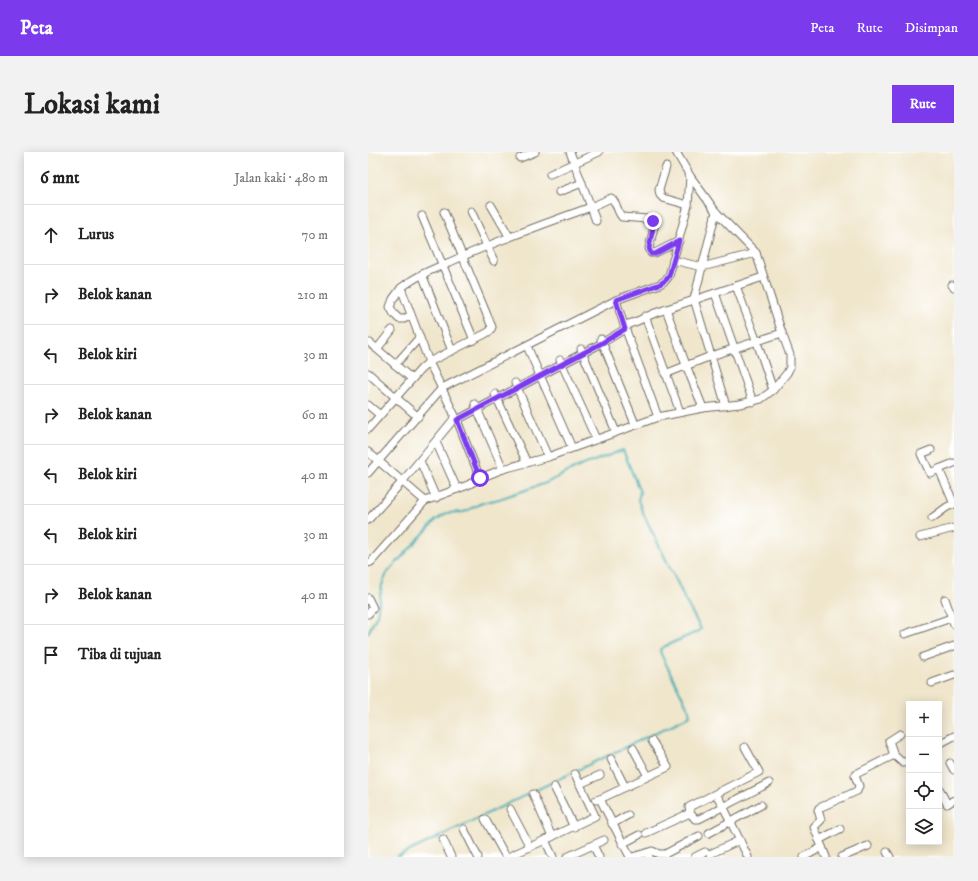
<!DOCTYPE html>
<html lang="id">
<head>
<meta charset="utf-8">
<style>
  :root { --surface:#fff; --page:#f2f2f2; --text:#222; --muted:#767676; --line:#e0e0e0; --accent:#7c3aed }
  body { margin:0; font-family:"IM FELL DW Pica",serif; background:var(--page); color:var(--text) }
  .controls { position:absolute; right:12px; bottom:12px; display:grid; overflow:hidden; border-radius:0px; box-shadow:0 2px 10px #0003 }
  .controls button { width:36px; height:36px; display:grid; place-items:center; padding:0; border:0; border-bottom:1px solid var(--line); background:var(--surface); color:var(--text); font:20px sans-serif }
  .stop { position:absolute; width:12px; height:12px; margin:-9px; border:3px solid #7c3aed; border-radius:50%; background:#fff }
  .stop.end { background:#7c3aed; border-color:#fff; box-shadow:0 1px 4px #0008 }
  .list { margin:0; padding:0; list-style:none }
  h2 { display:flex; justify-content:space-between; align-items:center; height:52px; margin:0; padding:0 16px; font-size:17px }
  h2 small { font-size:13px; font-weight:400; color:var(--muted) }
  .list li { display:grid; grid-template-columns:26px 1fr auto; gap:12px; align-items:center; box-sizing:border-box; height:60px; padding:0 16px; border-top:1px solid var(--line) }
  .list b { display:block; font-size:15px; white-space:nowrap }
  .list em { font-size:13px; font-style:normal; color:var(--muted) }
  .icon { flex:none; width:22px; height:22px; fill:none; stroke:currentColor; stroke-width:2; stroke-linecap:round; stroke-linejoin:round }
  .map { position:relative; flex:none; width:586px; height:705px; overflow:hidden; border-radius:0px }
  header { display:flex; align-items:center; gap:24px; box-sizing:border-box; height:56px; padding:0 20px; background:var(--accent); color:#fff }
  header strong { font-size:19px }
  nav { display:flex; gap:22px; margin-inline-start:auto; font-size:14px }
  .intro { display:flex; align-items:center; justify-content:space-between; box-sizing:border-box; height:96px; padding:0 24px }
  h1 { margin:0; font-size:28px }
  .button { padding:10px 18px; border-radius:0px; background:var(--accent); color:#fff; font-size:14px; font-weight:700 }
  main { display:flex; gap:24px; padding:0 24px }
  aside { flex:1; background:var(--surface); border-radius:0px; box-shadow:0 2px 10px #0003 }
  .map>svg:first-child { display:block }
</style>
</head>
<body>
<header>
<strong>Peta</strong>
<nav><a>Peta</a><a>Rute</a><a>Disimpan</a></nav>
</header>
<div class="intro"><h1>Lokasi kami</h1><a class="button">Rute</a></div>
<main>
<aside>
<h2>6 mnt<small>Jalan kaki · 480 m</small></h2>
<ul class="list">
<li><svg class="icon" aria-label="ahead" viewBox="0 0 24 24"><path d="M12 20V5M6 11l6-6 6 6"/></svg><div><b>Lurus</b></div><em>70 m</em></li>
<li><svg class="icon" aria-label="right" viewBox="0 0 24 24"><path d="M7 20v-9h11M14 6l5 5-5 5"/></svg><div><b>Belok kanan</b></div><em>210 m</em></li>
<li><svg class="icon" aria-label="left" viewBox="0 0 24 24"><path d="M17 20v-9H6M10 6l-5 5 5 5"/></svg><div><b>Belok kiri</b></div><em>30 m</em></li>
<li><svg class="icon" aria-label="right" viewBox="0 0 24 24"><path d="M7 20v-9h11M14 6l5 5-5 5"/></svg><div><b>Belok kanan</b></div><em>60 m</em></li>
<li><svg class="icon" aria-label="left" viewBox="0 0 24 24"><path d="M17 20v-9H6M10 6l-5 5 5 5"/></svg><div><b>Belok kiri</b></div><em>40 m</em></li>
<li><svg class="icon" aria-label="left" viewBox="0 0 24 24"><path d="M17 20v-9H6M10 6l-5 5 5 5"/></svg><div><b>Belok kiri</b></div><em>30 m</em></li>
<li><svg class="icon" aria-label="right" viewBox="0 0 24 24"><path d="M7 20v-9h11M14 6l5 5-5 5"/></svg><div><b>Belok kanan</b></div><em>40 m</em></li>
<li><svg class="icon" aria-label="arrive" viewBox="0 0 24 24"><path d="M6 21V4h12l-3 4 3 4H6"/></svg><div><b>Tiba di tujuan</b></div></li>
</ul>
</aside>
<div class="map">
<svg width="586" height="705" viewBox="0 0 586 705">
  <rect width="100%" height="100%" fill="#fff"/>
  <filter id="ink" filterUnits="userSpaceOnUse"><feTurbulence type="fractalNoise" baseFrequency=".025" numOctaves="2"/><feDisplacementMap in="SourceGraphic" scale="8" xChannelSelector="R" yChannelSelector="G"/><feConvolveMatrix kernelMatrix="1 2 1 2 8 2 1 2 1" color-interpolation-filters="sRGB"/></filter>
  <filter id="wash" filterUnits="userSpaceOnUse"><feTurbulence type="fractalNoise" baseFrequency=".012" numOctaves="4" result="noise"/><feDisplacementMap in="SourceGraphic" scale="16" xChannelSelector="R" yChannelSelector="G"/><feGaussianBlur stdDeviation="0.9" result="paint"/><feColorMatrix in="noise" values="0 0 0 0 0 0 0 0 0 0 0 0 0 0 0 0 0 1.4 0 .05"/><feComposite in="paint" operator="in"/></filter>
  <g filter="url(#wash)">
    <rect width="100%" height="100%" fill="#f0e6cc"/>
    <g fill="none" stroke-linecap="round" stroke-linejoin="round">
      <!-- stream -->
      <polyline stroke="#3aacb3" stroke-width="2" points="0,481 9,463 14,433 19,421 68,368 79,361 96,360 114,351 131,347 178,331 210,315 255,298 272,340 270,348 274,359 310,432 315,443 316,446 333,477 331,479 297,494 292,497 293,502 321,558 322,564 29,705"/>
    </g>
  </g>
  <g filter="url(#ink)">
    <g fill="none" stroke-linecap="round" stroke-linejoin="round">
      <!-- minor casing -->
      <g stroke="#706c63" stroke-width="9">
        <g id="minor">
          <path d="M202 0 223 55 243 46C249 50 249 60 254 65L279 67 285 69 287 71 281 96 283 101H287L311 89"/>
          <polyline points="152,6 167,0"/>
          <polyline points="298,15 291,38 292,43 295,46 320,53"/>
          <polyline points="182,22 231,0"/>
          <polyline points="191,40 214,31"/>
          <polyline points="123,53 141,84"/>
          <polyline points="103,59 126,109"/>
          <polyline points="348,60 326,147 358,254"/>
          <polyline points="54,64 106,188"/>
          <polyline points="305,108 334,115 388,101"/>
          <polyline points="54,122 84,199"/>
          <polyline points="584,133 586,135"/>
          <polyline points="368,134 389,190 405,238"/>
          <polyline points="33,136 25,147 22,155 26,162 31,167 36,167 43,163"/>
          <polyline points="347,141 385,250"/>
          <polyline points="248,148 256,173 290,265"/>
          <polyline points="298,157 318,213 335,256"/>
          <polyline points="277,164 312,260"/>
          <path d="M256 173C266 172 277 165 287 161 323 149 359 137 395 125"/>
          <polyline points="233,187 267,272"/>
          <polyline points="2,191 44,227"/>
          <polyline points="159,194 204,296"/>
          <polyline points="9,197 24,178"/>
          <polyline points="213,197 248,280"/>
          <polyline points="192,208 228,287"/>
          <polyline points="27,213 51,186"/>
          <polyline points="0,221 50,265"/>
          <polyline points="297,222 343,204 414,181 388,101 348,60 322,24 308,0"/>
          <polyline points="147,231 180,305"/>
          <polyline points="127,242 159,311"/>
          <polyline points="107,252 135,317"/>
          <polyline points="0,253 12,263"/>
          <polyline points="86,268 89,268 234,191 257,177 260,173"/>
          <path d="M0 277 53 217 61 210 33 136C48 124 65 117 82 110 128 89 175 72 223 55L228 69"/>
          <polyline points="68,290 89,337"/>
          <polyline points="563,298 553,302 562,321 571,317"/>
          <polyline points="0,300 57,349"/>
          <polyline points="52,309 68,346"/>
          <polyline points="586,311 571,317 586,352"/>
          <polyline points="0,321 74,236 248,148 292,132 298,128 301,124 320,53 322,24"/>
          <polyline points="112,326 135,317 180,305 290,265 335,256 372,252 393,247 405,238 419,221 422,215 422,203 414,181"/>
          <polyline points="564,366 579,355 586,352"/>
          <polyline points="0,368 34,330 85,268 86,264"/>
          <polyline points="552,385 586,376"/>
          <polyline points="0,411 3,410 57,349 100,333 112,326 89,268 61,210 117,182 122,179 124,175 76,60"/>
          <polyline points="0,446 5,456 0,462"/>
          <polyline points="577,447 586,472"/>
          <polyline points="537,482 586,465"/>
          <polyline points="555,505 586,494"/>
          <polyline points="564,531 586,523"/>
          <polyline points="571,592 586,584"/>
          <polyline points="377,595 391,620 321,655 322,661 327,667 331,667 401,631"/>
          <polyline points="265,596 280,624"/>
          <polyline points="526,603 521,589 532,582"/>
          <polyline points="243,607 257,635"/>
          <polyline points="582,611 586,618"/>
          <polyline points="212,632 232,623"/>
          <polyline points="186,635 206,675"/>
          <polyline points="571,636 579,652 586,648"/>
          <polyline points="165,642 184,685"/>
          <polyline points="348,642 355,654 380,705"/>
          <polyline points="232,647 300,615 284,589"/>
          <polyline points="228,648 232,647 262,705"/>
          <polyline points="142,657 162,695"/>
          <polyline points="117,667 138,705"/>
          <polyline points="244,672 260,663"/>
          <polyline points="96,677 110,705"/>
          <polyline points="278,681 322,661"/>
          <polyline points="341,681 393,653"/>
          <polyline points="75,687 83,705"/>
          <polyline points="177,688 227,664 207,622"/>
          <polyline points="451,688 472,677"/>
          <polyline points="254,692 271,683"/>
          <polyline points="225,693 236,688"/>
          <polyline points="519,700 522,705"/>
          <polyline points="278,701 284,699 291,702 297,702 331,684"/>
          <polyline points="342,702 372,688"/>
          <polyline points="140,705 177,688 185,705"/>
          <polyline points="199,705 225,693 231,705"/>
          <polyline points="264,705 278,701 281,705"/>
          <polyline points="327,705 337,700"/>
          <polyline points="436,705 454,695"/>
          <polyline points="458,705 446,675 453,668 450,658 451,656 489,639 491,634 487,624 490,621 526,603 535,611 541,608"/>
          <polyline points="474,705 500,694"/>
        </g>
      </g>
      <!-- minor -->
      <use href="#minor" stroke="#fff" stroke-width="7"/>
    </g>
  </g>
  <g fill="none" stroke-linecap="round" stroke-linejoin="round" filter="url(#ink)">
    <!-- route -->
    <polyline stroke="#7c3aed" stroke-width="5" points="112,326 89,268 234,191 257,177 248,148 292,132 298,128 301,124 311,89 287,102 283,102 281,96 286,71 285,69"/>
  </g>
</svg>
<div class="controls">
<button>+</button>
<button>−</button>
<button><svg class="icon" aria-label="locate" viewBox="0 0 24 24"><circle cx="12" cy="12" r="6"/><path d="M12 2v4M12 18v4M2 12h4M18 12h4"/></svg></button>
<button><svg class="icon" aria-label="layers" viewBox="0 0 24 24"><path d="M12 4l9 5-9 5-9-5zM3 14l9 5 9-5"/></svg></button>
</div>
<div class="stop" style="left:112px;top:326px"></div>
<div class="stop end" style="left:285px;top:69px"></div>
</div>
</main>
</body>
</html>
